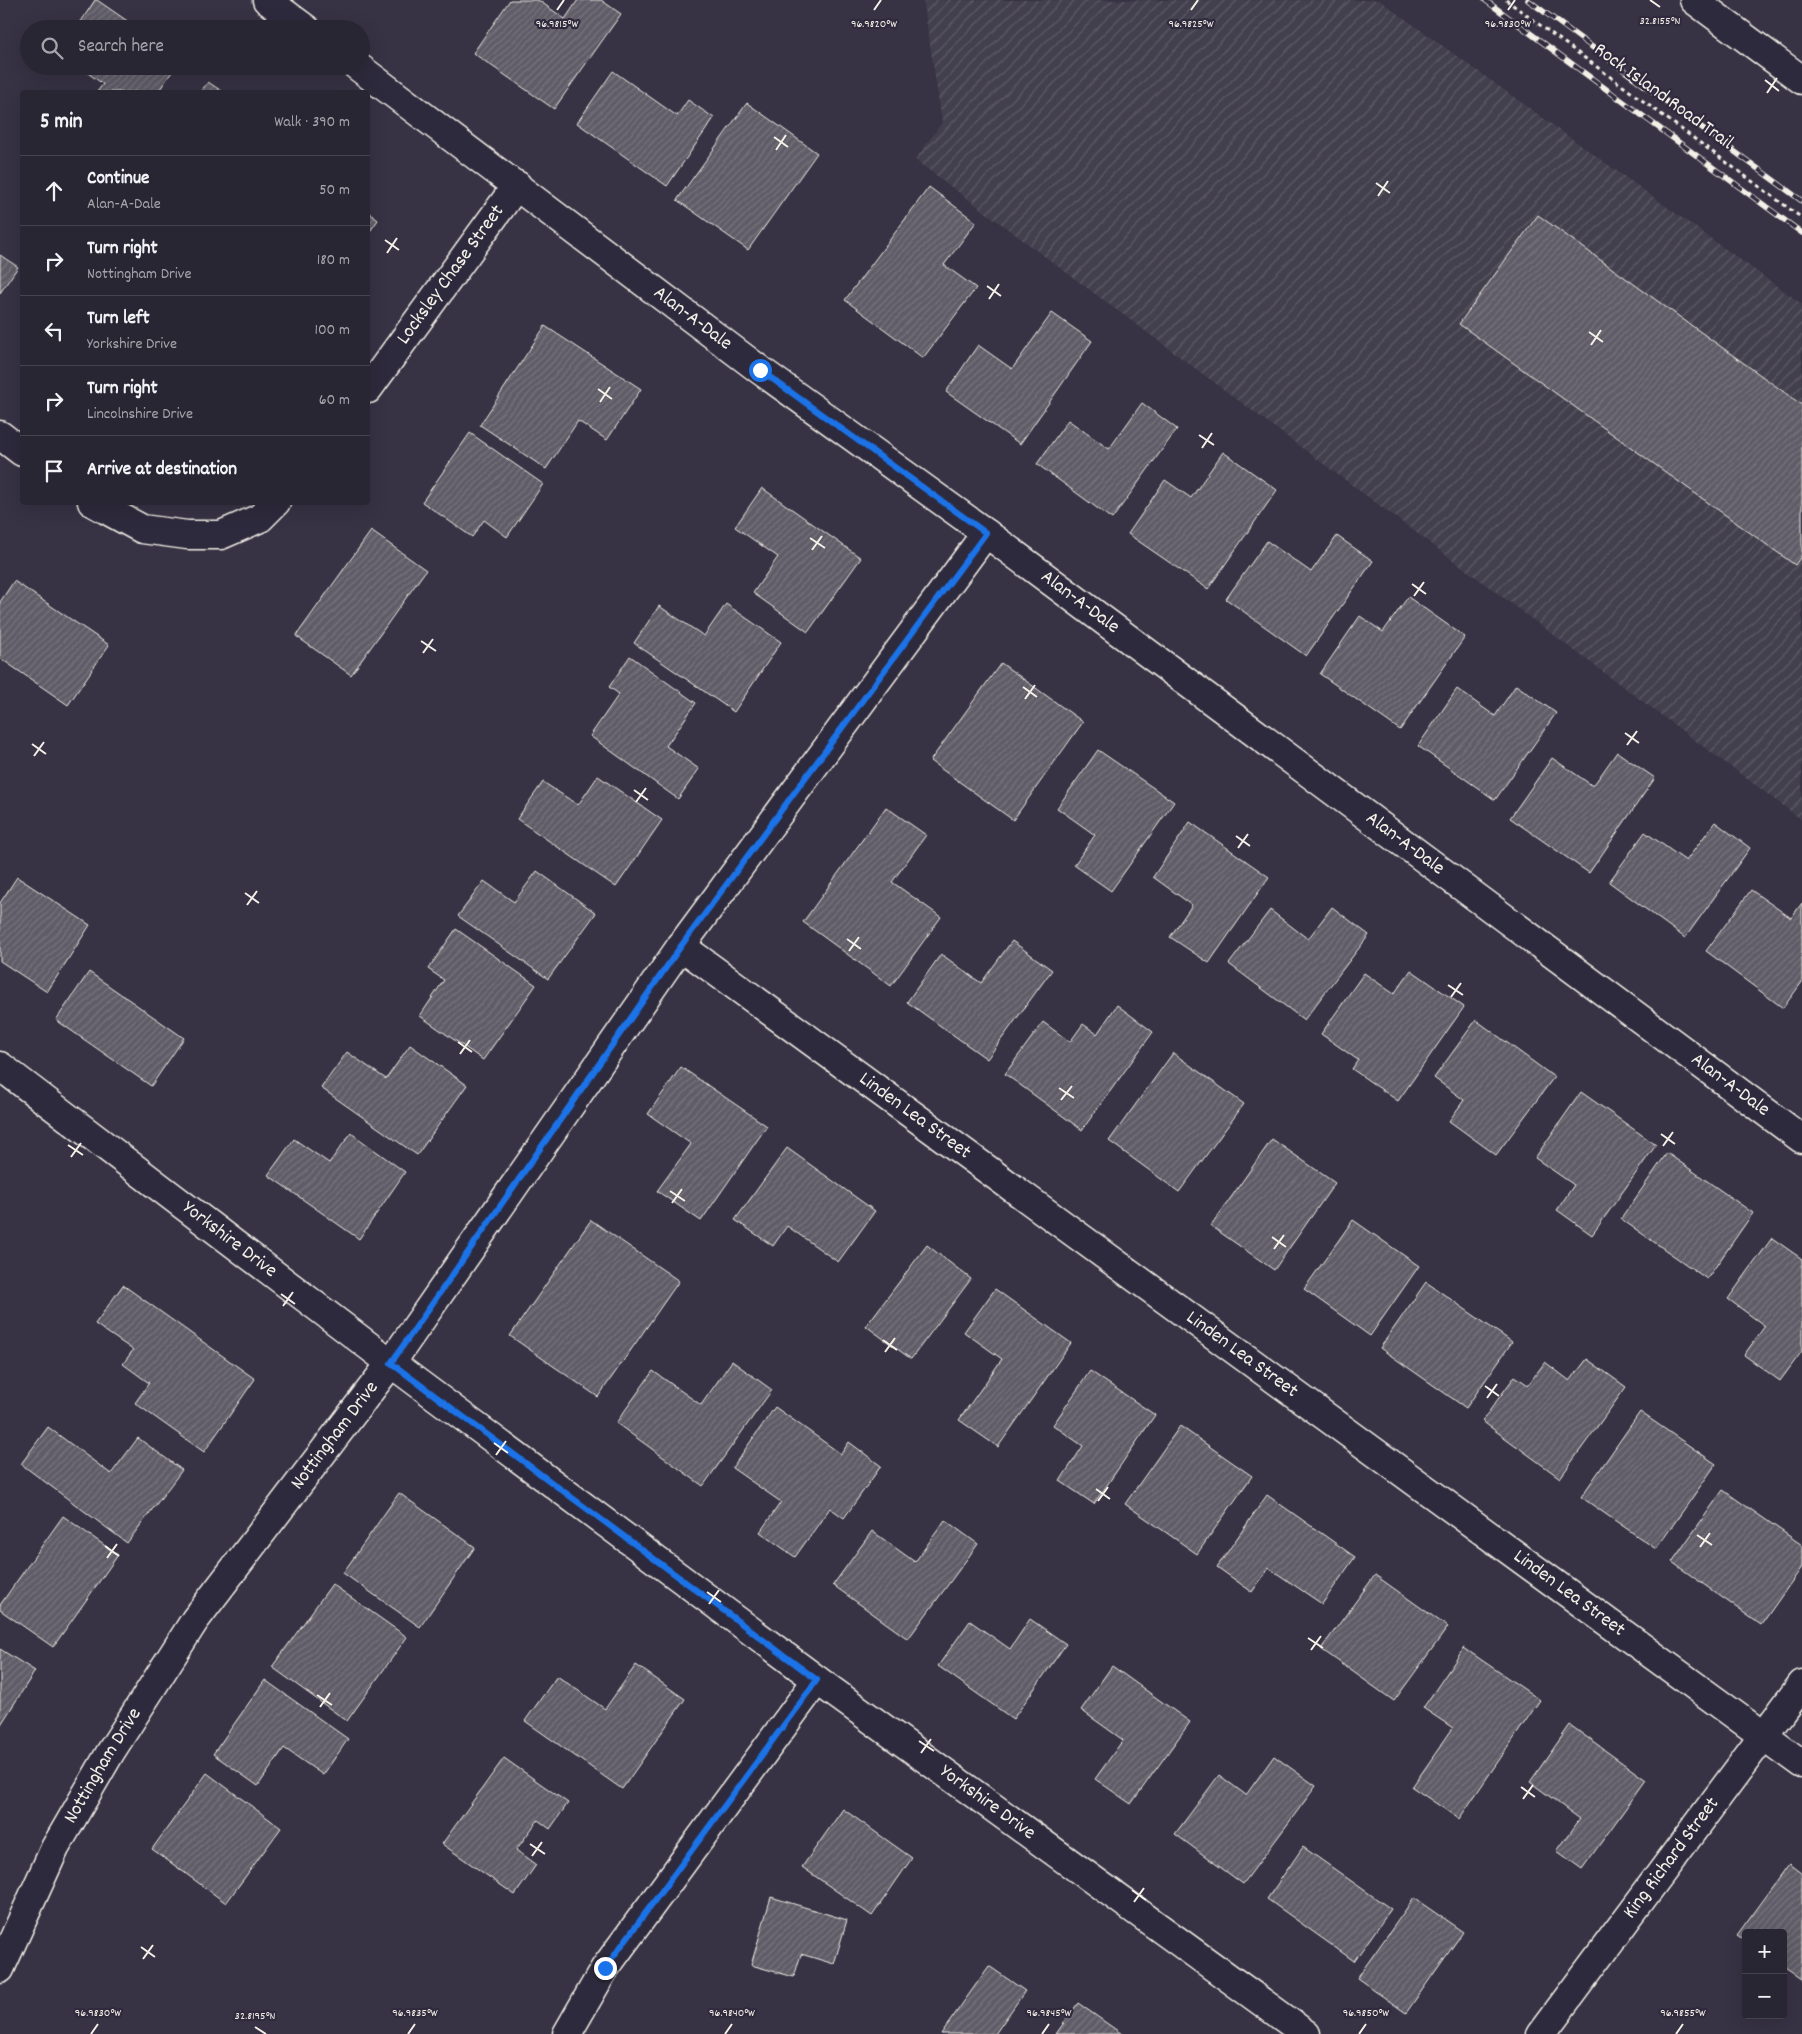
<!DOCTYPE html>
<html lang="en">
<head>
<meta charset="utf-8">
<style>
  :root { --surface:#292633; --page:#312e3b; --text:#f1f3f6; --muted:#a5a5ac; --line:#45434e }
  body { margin:0; font-family:Dekko,sans-serif; background:var(--page); color:var(--text) }
  .controls { position:absolute; right:15px; bottom:15px; display:grid; overflow:hidden; border-radius:5px; box-shadow:0 5px 20px #0002 }
  .controls button { width:45px; height:45px; display:grid; place-items:center; padding:0; border:0; border-bottom:1px solid var(--line); background:var(--surface); color:var(--text); font:25px sans-serif }
  .stop { position:absolute; width:15px; height:15px; margin:-11px; border:4px solid #1a73e8; border-radius:50%; background:#fff }
  .stop.end { background:#1a73e8; border-color:#fff; box-shadow:0 1px 5px #0008 }
  .list { margin:0; padding:0; list-style:none }
  h2 { display:flex; justify-content:space-between; align-items:center; height:65px; margin:0; padding:0 20px; font-size:21px }
  h2 small { font-size:16px; font-weight:400; color:var(--muted) }
  .list li { display:grid; grid-template-columns:32px 1fr auto; gap:15px; align-items:center; box-sizing:border-box; height:70px; padding:0 20px; border-top:1px solid var(--line) }
  .list b { display:block; font-size:19px; white-space:nowrap }
  .list p { margin:0; font-size:16px; white-space:nowrap; color:var(--muted) }
  .list em { font-size:16px; font-style:normal; color:var(--muted) }
  .icon { flex:none; width:28px; height:28px; fill:none; stroke:currentColor; stroke-width:2; stroke-linecap:round; stroke-linejoin:round }
  .map { position:relative; flex:none; width:1802px; height:2034px; overflow:hidden }
  .search { position:absolute; background:var(--surface); box-shadow:0 5px 20px #0002; left:20px; top:20px; width:350px; height:55px; display:flex; align-items:center; gap:12px; box-sizing:border-box; padding:0 18px; border-radius:28px; color:var(--muted); font-size:19px }
  .panel { position:absolute; background:var(--surface); box-shadow:0 5px 20px #0002; left:20px; top:90px; width:350px; height:415px; border-radius:5px }
  .map>svg:first-child { display:block }
</style>
</head>
<body>
<div class="map">
<svg width="1802" height="2034" viewBox="0 0 1802 2034">
  <defs>
    <pattern id="industrial-furrows" width="10" height="10" patternUnits="userSpaceOnUse" patternTransform="scale(1.25)"><rect width="10" height="10" fill="#433f4e"/><path d="M-1 1l2-2M0 10L10 0M9 11l2-2" fill="none" stroke="#5f5b68"/></pattern>
    <pattern id="building-hatch" width="6" height="6" patternUnits="userSpaceOnUse" patternTransform="scale(1.25)"><rect width="6" height="6" fill="#5f5c67"/><path d="M-1 1l2-2M0 6l6-6M5 7l2-2" fill="none" stroke="#77747d"/></pattern>
  </defs>
  <rect width="100%" height="100%" fill="#373244"/>
  <filter id="ink" filterUnits="userSpaceOnUse"><feTurbulence type="fractalNoise" baseFrequency=".02" numOctaves="2"/><feDisplacementMap in="SourceGraphic" scale="10" xChannelSelector="R" yChannelSelector="G"/><feConvolveMatrix kernelMatrix="1 2 1 2 8 2 1 2 1" color-interpolation-filters="sRGB"/></filter>
  <g filter="url(#ink)">
    <!-- industrial -->
    <polygon fill="url(#industrial-furrows)" points="923,0 1379,0 1802,304 1802,820 915,160 942,122"/>
    <!-- building -->
    <g fill="url(#building-hatch)" stroke="#f4f1e8">
      <polygon points="95,0 97,0 139,29 76,29"/>
      <polygon points="510,0 538,0 565,19 578,0 601,0 621,14 554,109 473,53"/>
      <polygon points="78,66 176,66 158,92 97,92 103,84"/>
      <polygon points="613,71 677,116 688,100 714,118 667,186 577,123"/>
      <polygon points="208,82 223,92 200,92"/>
      <polygon points="747,103 817,153 748,250 677,200"/>
      <polygon points="929,187 976,222 944,265 976,288 923,358 845,300"/>
      <polygon points="368,212 378,220 368,234"/>
      <polygon points="1538,215 1802,405 1802,555 1795,565 1459,324"/>
      <polygon points="0,255 18,267 0,293"/>
      <polygon points="1052,313 1092,341 1020,444 946,392 978,345 1012,369"/>
      <polygon points="545,326 641,389 607,440 578,421 546,469 480,425"/>
      <polygon points="1142,403 1177,429 1112,519 1037,464 1068,420 1109,449"/>
      <polygon points="470,433 543,484 507,537 484,520 472,537 422,502"/>
      <polygon points="1223,452 1277,490 1208,589 1128,534 1165,480 1191,498"/>
      <polygon points="762,488 861,558 808,632 753,593 778,557 735,527"/>
      <polygon points="371,531 426,570 351,675 296,636"/>
      <polygon points="1337,536 1373,561 1306,656 1226,599 1267,541 1311,572"/>
      <polygon points="14,581 109,645 68,705 0,658 0,602"/>
      <polygon points="1408,597 1465,637 1400,730 1320,674 1360,616 1383,632"/>
      <polygon points="726,604 781,642 734,712 634,643 659,606 704,636"/>
      <polygon points="630,656 696,703 666,746 699,769 678,799 590,736 619,694 609,687"/>
      <polygon points="1001,663 1083,722 1013,820 930,761"/>
      <polygon points="1516,685 1556,713 1495,800 1418,746 1457,689 1495,716"/>
      <polygon points="1098,750 1174,802 1111,891 1074,865 1095,835 1057,808"/>
      <polygon points="1617,752 1655,778 1589,873 1510,818 1552,758 1593,786"/>
      <polygon points="598,776 662,820 616,887 517,819 543,782 578,805"/>
      <polygon points="886,807 926,835 892,882 941,917 891,986 803,922"/>
      <polygon points="1190,822 1269,877 1209,963 1170,937 1192,905 1153,877"/>
      <polygon points="1715,822 1750,848 1685,938 1609,882 1645,832 1686,861"/>
      <polygon points="537,871 596,913 548,979 458,916 484,881 514,902"/>
      <polygon points="17,877 90,925 47,992 0,961 0,903"/>
      <polygon points="1751,890 1791,918 1802,903 1802,982 1783,1008 1706,951"/>
      <polygon points="1332,907 1369,935 1304,1020 1229,964 1270,910 1308,939"/>
      <polygon points="456,929 536,985 483,1060 420,1016 444,980 428,969"/>
      <polygon points="1012,941 1052,970 987,1059 907,1002 941,954 981,983"/>
      <polygon points="1411,970 1464,1007 1398,1101 1352,1069 1358,1060 1321,1034 1364,973 1394,994"/>
      <polygon points="89,972 184,1038 151,1086 56,1020"/>
      <polygon points="1117,1005 1153,1032 1082,1130 1005,1074 1043,1022 1070,1042 1083,1024 1097,1034"/>
      <polygon points="1476,1020 1554,1077 1496,1155 1449,1121 1464,1100 1434,1078"/>
      <polygon points="410,1045 467,1085 417,1155 321,1088 347,1052 386,1079"/>
      <polygon points="1173,1053 1244,1104 1179,1192 1109,1141"/>
      <polygon points="681,1067 767,1126 701,1221 657,1191 691,1144 648,1114"/>
      <polygon points="1581,1092 1656,1145 1592,1235 1557,1210 1574,1185 1535,1158"/>
      <polygon points="351,1133 405,1172 359,1239 268,1175 294,1139 329,1163"/>
      <polygon points="1272,1139 1335,1183 1274,1270 1211,1226"/>
      <polygon points="787,1148 875,1211 838,1262 787,1226 773,1246 735,1220"/>
      <polygon points="1667,1153 1753,1213 1707,1279 1621,1219"/>
      <polygon points="591,1220 679,1281 598,1397 510,1336"/>
      <polygon points="1353,1220 1419,1266 1370,1336 1304,1289"/>
      <polygon points="1772,1238 1802,1259 1802,1351 1780,1381 1744,1355 1765,1326 1728,1299"/>
      <polygon points="927,1245 971,1279 911,1359 866,1326"/>
      <polygon points="1426,1282 1512,1342 1466,1408 1380,1348"/>
      <polygon points="123,1285 255,1379 204,1452 135,1403 149,1383 123,1364 133,1350 95,1324"/>
      <polygon points="995,1289 1071,1343 998,1447 959,1420 1002,1359 964,1332"/>
      <polygon points="1587,1359 1626,1387 1560,1478 1482,1421 1515,1376 1528,1385 1545,1362 1570,1381"/>
      <polygon points="732,1361 772,1390 703,1486 616,1423 653,1371 701,1405"/>
      <polygon points="1090,1371 1155,1415 1094,1504 1060,1481 1083,1446 1053,1425"/>
      <polygon points="775,1407 841,1454 849,1442 881,1466 844,1518 830,1508 795,1557 760,1532 781,1502 732,1468"/>
      <polygon points="1640,1412 1716,1464 1656,1549 1581,1497"/>
      <polygon points="1180,1426 1252,1476 1197,1554 1125,1504"/>
      <polygon points="48,1427 111,1474 138,1438 182,1470 127,1543 21,1464"/>
      <polygon points="1723,1490 1802,1545 1802,1567 1761,1625 1672,1562"/>
      <polygon points="399,1493 475,1547 420,1627 343,1573"/>
      <polygon points="1267,1495 1355,1557 1322,1604 1269,1568 1252,1592 1217,1567"/>
      <polygon points="63,1516 118,1555 53,1647 0,1610 0,1605"/>
      <polygon points="945,1520 978,1544 908,1639 833,1585 872,1531 915,1562"/>
      <polygon points="1375,1575 1448,1627 1394,1701 1321,1649"/>
      <polygon points="332,1584 407,1637 347,1721 272,1667"/>
      <polygon points="1030,1619 1066,1644 1013,1719 938,1666 970,1621 1010,1649"/>
      <polygon points="1464,1648 1540,1700 1459,1819 1412,1787 1453,1728 1423,1708"/>
      <polygon points="0,1649 35,1671 0,1726"/>
      <polygon points="636,1665 685,1699 622,1789 525,1721 557,1676 605,1709"/>
      <polygon points="1112,1666 1190,1722 1131,1804 1095,1779 1123,1740 1081,1710"/>
      <polygon points="265,1680 348,1739 323,1775 284,1748 258,1786 213,1754"/>
      <polygon points="1570,1725 1646,1780 1582,1869 1557,1851 1580,1819 1530,1782"/>
      <polygon points="1274,1756 1316,1786 1243,1884 1175,1834 1219,1775 1246,1795"/>
      <polygon points="504,1758 568,1803 550,1829 538,1820 516,1850 536,1865 515,1895 442,1844"/>
      <polygon points="207,1773 281,1828 226,1903 152,1849"/>
      <polygon points="843,1809 912,1858 872,1916 802,1867"/>
      <polygon points="1303,1847 1391,1909 1354,1961 1267,1899"/>
      <polygon points="1789,1864 1802,1874 1802,1982 1783,1969 1783,1933 1746,1933 1746,1941 1737,1935"/>
      <polygon points="771,1897 847,1920 834,1964 801,1954 794,1977 751,1965"/>
      <polygon points="1414,1898 1463,1932 1406,2013 1357,1978"/>
      <polygon points="989,1966 1025,1991 995,2034 941,2034"/>
      <polygon points="1078,2003 1122,2034 1056,2034"/>
    </g>
    <g fill="none" stroke-linecap="round" stroke-linejoin="round">
      <!-- minor casing -->
      <g stroke="#f4f1e8" stroke-width="31">
        <g id="minor">
          <polyline points="267,0 306,29"/>
          <path id="s1" d="M357 66 760 370 986 533 1802 1139"/>
          <path id="s2" d="M368 389 517 185"/>
          <polyline points="0,435 22,452"/>
          <polyline points="92,502 142,529 187,535 221,535 260,518 276,502"/>
          <path id="s3" d="M681 946 1802 1764"/>
          <path id="s4" d="M0 1066 391 1363 817 1680 1306 2034"/>
          <path id="s5" d="M0 1969 55 1848 110 1753 195 1620 391 1363 681 946 986 533"/>
          <polyline points="567,2034 605,1968 817,1680"/>
          <path id="s6" d="M1541 2034 1802 1684"/>
        </g>
      </g>
      <!-- secondary casing -->
      <g stroke="#f4f1e8" stroke-width="31">
        <polyline id="secondary" points="1694,0 1802,80"/>
      </g>
      <!-- path -->
      <polyline stroke="#f4f1e8" stroke-width="3" stroke-dasharray="4 4" stroke-linecap="butt" points="1506,0 1802,218"/>
      <!-- minor -->
      <use href="#minor" stroke="#2f2a3d" stroke-width="28"/>
      <!-- secondary -->
      <use href="#secondary" stroke="#2f2a3d" stroke-width="28"/>
      <!-- rail casing -->
      <g stroke="#f4f1e8" stroke-width="5.5">
        <g id="rail">
          <polyline points="1485,0 1802,233"/>
          <polyline points="1528,0 1802,201"/>
        </g>
      </g>
      <!-- rail -->
      <use href="#rail" stroke="#2f2a3d" stroke-width="4" stroke-dasharray="11" stroke-linecap="butt"/>
    </g>
  </g>
  <g fill="none" stroke-linecap="round" stroke-linejoin="round" filter="url(#ink)">
    <!-- route -->
    <polyline stroke="#1a73e8" stroke-width="6" points="605,1968 817,1680 391,1363 681,946 986,533 760,370"/>
  </g>
  <!-- ticks -->
  <path fill="none" stroke="#f4f1e8" stroke-width="2" d="M1650 0 1660 7M557 10 564 0M874 10 881 0M1191 10 1198 0M1508 10 1515 0M1765 80 1779 91M1767 93 1777 78M774 137 788 147M776 150 786 135M1376 183 1390 193M1378 196 1388 181M385 240 399 250M387 253 397 238M987 286 1001 296M989 299 999 284M1589 332 1603 342M1591 345 1601 330M598 389 612 399M600 402 610 387M1199 435 1214 445M1202 448 1212 433M810 538 825 548M812 550 822 536M1412 584 1426 594M1414 596 1424 582M421 641 436 651M423 653 433 639M1023 687 1037 697M1025 699 1035 685M1625 733 1639 743M32 744 46 754M1627 745 1637 731M34 756 44 742M634 790 648 800M636 802 646 788M1236 836 1250 846M1238 848 1248 834M245 893 259 903M247 905 257 891M847 939 861 949M849 951 859 937M1448 985 1463 995M1451 997 1461 983M458 1042 472 1052M460 1054 470 1040M1059 1088 1074 1098M1061 1100 1072 1086M1661 1134 1675 1144M68 1145 83 1155M1663 1146 1673 1132M71 1157 81 1143M670 1191 685 1201M672 1203 682 1189M1272 1237 1286 1247M1274 1249 1284 1235M281 1294 295 1304M283 1306 293 1292M883 1340 897 1350M885 1352 895 1338M1485 1386 1499 1396M1487 1398 1497 1384M494 1443 508 1453M496 1455 506 1441M1096 1489 1110 1499M1098 1501 1108 1487M1697 1535 1712 1545M105 1546 119 1556M1700 1547 1710 1533M107 1558 117 1544M707 1592 721 1602M709 1604 719 1590M1308 1638 1323 1648M1311 1650 1321 1636M317 1695 332 1705M320 1707 330 1693M919 1741 934 1751M921 1753 931 1739M1521 1787 1535 1797M1523 1799 1533 1785M530 1844 545 1854M532 1856 542 1842M1132 1890 1146 1900M1134 1902 1144 1888M141 1947 155 1957M143 1959 153 1945M255 2027 266 2034M91 2034 98 2024M408 2034 415 2024M725 2034 732 2024M1042 2034 1049 2024M1359 2034 1366 2024M1676 2034 1683 2024"/>
  <g text-anchor="middle" dominant-baseline="central" stroke-width="4.5" stroke-linejoin="round" paint-order="stroke">
    <!-- street labels -->
    <g font-size="20" fill="#f4f1e8" stroke="#2f2a3d">
      <text transform="translate(1663 97) rotate(36)">Rock Island Road Trail</text>
      <text stroke="none"><textPath href="#s2" startOffset="141">Locksley Chase Street</textPath></text>
      <text stroke="none"><textPath href="#s1" startOffset="420">Alan-A-Dale</textPath></text>
      <text stroke="none"><textPath href="#s1" startOffset="900">Alan-A-Dale</textPath></text>
      <text stroke="none"><textPath href="#s1" startOffset="1305">Alan-A-Dale</textPath></text>
      <text stroke="none"><textPath href="#s1" startOffset="1710">Alan-A-Dale</textPath></text>
      <text stroke="none"><textPath href="#s3" startOffset="289">Linden Lea Street</textPath></text>
      <text stroke="none"><textPath href="#s4" startOffset="288">Yorkshire Drive</textPath></text>
      <text stroke="none"><textPath href="#s3" startOffset="694">Linden Lea Street</textPath></text>
      <text stroke="none"><textPath href="#s5" startOffset="632">Nottingham Drive</textPath></text>
      <text stroke="none"><textPath href="#s3" startOffset="1099">Linden Lea Street</textPath></text>
      <text stroke="none"><textPath href="#s5" startOffset="228">Nottingham Drive</textPath></text>
      <text stroke="none"><textPath href="#s4" startOffset="1232">Yorkshire Drive</textPath></text>
      <text stroke="none"><textPath href="#s6" startOffset="219">King Richard Street</textPath></text>
    </g>
  </g>
  <g font-size="12" text-anchor="middle" fill="#f4f1e8" stroke="#2f2a3d" stroke-width="4.5" stroke-linejoin="round" paint-order="stroke">
    <text x="1660" y="24">32.8155°N</text>
    <text x="557" y="27">96.9815°W</text>
    <text x="874" y="27">96.9820°W</text>
    <text x="1191" y="27">96.9825°W</text>
    <text x="1508" y="27">96.9830°W</text>
    <text x="98" y="2016">96.9830°W</text>
    <text x="415" y="2016">96.9835°W</text>
    <text x="732" y="2016">96.9840°W</text>
    <text x="1049" y="2016">96.9845°W</text>
    <text x="1366" y="2016">96.9850°W</text>
    <text x="1683" y="2016">96.9855°W</text>
    <text x="255" y="2019">32.8195°N</text>
  </g>
</svg>
<div class="controls">
<button>+</button>
<button>−</button>
</div>
<div class="stop" style="left:760px;top:370px"></div>
<div class="stop end" style="left:605px;top:1968px"></div>
<div class="search"><svg class="icon" aria-label="search" viewBox="0 0 24 24"><circle cx="10" cy="10" r="6"/><path d="M15 15l6 6"/></svg>Search here</div>
<section class="panel">
<h2>5 min<small>Walk · 390 m</small></h2>
<ul class="list">
<li><svg class="icon" aria-label="ahead" viewBox="0 0 24 24"><path d="M12 20V5M6 11l6-6 6 6"/></svg><div><b>Continue</b><p>Alan-A-Dale</p></div><em>50 m</em></li>
<li><svg class="icon" aria-label="right" viewBox="0 0 24 24"><path d="M7 20v-9h11M14 6l5 5-5 5"/></svg><div><b>Turn right</b><p>Nottingham Drive</p></div><em>180 m</em></li>
<li><svg class="icon" aria-label="left" viewBox="0 0 24 24"><path d="M17 20v-9H6M10 6l-5 5 5 5"/></svg><div><b>Turn left</b><p>Yorkshire Drive</p></div><em>100 m</em></li>
<li><svg class="icon" aria-label="right" viewBox="0 0 24 24"><path d="M7 20v-9h11M14 6l5 5-5 5"/></svg><div><b>Turn right</b><p>Lincolnshire Drive</p></div><em>60 m</em></li>
<li><svg class="icon" aria-label="arrive" viewBox="0 0 24 24"><path d="M6 21V4h12l-3 4 3 4H6"/></svg><div><b>Arrive at destination</b></div></li>
</ul>
</section>
</div>
</body>
</html>
